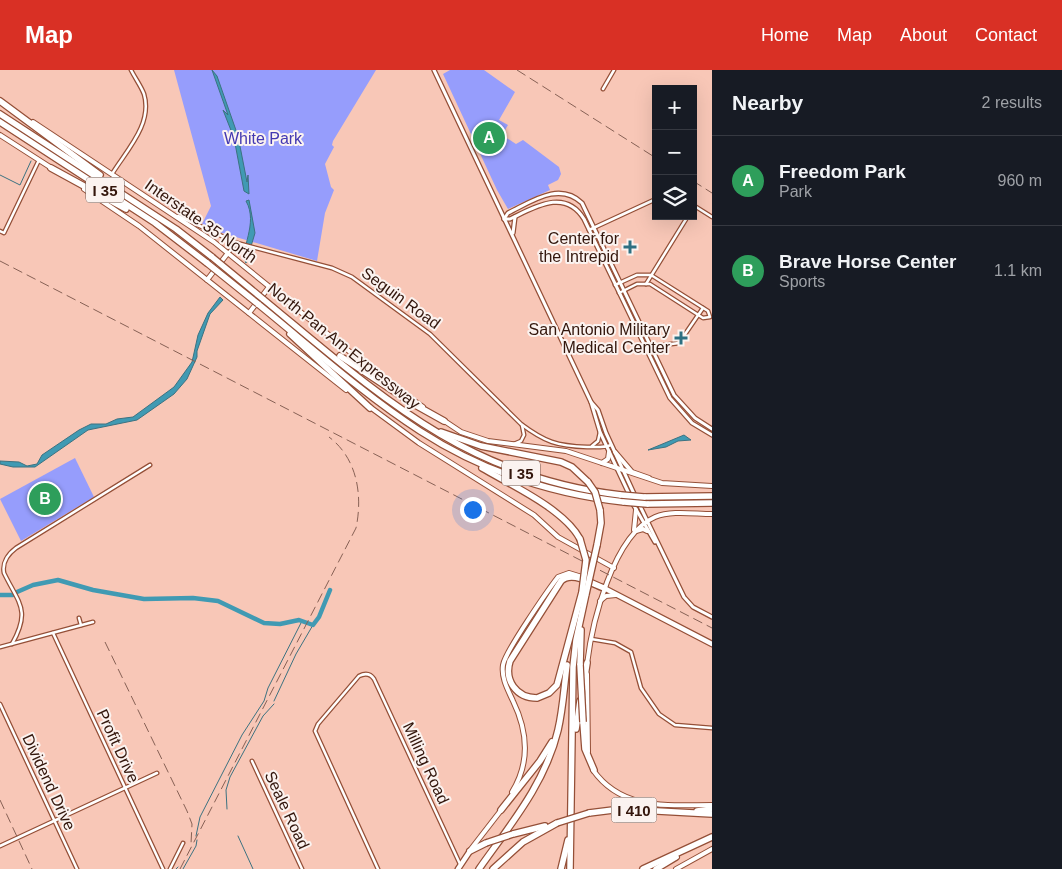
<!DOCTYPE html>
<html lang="en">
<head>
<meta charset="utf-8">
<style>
  :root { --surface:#171b24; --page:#242831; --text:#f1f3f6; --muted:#9ea1a6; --line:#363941; --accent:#d93025 }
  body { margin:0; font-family:Arial,sans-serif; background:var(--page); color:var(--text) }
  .controls { position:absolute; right:15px; top:15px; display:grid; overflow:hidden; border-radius:0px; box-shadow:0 5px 20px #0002 }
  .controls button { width:45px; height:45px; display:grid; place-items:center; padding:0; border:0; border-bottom:1px solid var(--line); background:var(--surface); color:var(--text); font:25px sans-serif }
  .you { position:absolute; left:472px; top:439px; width:18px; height:18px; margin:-12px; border:4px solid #fff; border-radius:50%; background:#1a73e8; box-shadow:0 0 0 8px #1a73e833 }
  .badge { display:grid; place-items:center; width:32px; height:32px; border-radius:50%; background:var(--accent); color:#fff; font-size:16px; font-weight:700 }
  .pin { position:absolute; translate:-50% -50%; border:2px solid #fff; box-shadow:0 1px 5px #0006 }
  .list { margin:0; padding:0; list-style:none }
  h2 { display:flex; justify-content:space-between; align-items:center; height:65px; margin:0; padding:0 20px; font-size:21px }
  h2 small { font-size:16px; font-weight:400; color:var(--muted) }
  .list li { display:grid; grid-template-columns:32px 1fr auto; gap:15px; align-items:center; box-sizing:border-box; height:90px; padding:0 20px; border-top:1px solid var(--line) }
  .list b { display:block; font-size:19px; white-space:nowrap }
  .list p { margin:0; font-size:16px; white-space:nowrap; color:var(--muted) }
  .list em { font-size:16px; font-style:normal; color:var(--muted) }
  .icon { flex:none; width:28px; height:28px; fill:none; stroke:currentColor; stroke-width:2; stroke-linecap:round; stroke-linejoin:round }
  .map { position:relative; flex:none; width:712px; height:799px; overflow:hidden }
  header { display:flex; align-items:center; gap:30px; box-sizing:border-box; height:70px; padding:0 25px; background:var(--accent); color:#fff }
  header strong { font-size:24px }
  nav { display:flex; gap:28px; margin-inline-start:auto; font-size:18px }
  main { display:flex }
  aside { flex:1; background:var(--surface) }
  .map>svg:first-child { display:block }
</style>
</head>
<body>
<header>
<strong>Map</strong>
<nav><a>Home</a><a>Map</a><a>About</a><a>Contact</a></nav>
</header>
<main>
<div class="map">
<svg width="712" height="799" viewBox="0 0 712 799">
  <rect width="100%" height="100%" fill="#f8c7b7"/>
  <!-- green -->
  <g fill="#969dfc">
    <polygon points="174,0 376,0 333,71 332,75 334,77 325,94 331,117 334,120 325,143 317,191 209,159 202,154 211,136"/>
    <polygon points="450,0 484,0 515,22 499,50 508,55 502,65 516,74 523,70 559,97 561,104 558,110 548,115 550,120 508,139 497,120 443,4"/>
    <polygon points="75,388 94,427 21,471 0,429"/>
  </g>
  <!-- water -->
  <g fill="#409ab3" stroke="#3c7281">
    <polygon points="212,0 217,6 238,66 247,112 248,105 249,124 244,121 234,68 223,40 228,45"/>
    <path d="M249 130 255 163 246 193C239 179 259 154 246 131Z"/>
    <polygon points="220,227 223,230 210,244 197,281 197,287 187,309 174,324 137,350 88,360 35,397 13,397 0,394 0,391 19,392 27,396 37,394 42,385 79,360 91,354 106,354 117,349 133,347 174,317 192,292 198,265 208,243"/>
    <polygon points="684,365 691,370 678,371 666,377 648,380"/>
  </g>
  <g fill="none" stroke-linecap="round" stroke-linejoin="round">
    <!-- stream -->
    <g stroke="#3c7281" stroke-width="1">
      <polyline points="0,105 20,115 31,91"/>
      <polyline points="274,631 296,584 313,555"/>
      <polyline points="227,739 226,720 230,707 263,646 274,634"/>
      <polyline points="196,766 200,747 242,665 264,631 268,618 302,551"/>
      <polyline points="238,766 253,799"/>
      <polyline points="176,799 178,797"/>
      <polyline points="183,799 196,776 197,770"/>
    </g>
    <!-- river -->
    <g stroke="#409ab3" stroke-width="4.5">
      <polyline points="17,522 33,515 58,510 93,520 144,529 193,528 218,531 264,553 280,554 299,550 313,555 319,547 330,520"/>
      <polyline points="0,525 13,525"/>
    </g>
    <!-- minor casing -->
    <g stroke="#944f37" stroke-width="5">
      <g id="minor">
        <polyline points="603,19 614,0"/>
        <path d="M112 104C126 81 153 54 144 24 141 16 135 8 131 0"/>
        <polyline points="693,135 712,147"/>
        <path d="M178 146 237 173 332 198 352 207 430 264 521 354C545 372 557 376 587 377 595 377 604 378 611 375"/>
        <polyline points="589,160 656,129"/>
        <polyline points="0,161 4,163 39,90"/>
        <polyline points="228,183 237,173"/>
        <polyline points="646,214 688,146"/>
        <polyline points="615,215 637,205 651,205 708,241 710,247 703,248 650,214 637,214 619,223"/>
        <polyline points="652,280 664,275 679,273 703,238"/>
        <polyline points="514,374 521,371 524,365 522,355"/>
        <polyline points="592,376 598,371 600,362"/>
        <polyline points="79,548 81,555"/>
        <polyline points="53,563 163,799"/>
        <polyline points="591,569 615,573 631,582 641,618 659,644 675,655 712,658"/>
        <path d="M12 574C31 540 19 534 4 503 2 493 8 484 16 478L150 395"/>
        <polyline points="0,577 93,552"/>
        <polyline points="0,634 77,799"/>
        <polyline points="252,691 302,799"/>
        <polyline points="0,776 157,703"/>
        <polyline points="170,799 183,773"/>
        <path d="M378 799 315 661 318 654 359 606C365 603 370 603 374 609L460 794"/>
      </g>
    </g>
    <!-- tertiary casing -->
    <g stroke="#944f37" stroke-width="5.5">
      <g id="tertiary">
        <polyline points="434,0 591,332 598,340 606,363 635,426"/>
        <path d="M504 149 508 143C531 132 559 111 582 133L674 325 695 348 712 359"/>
        <path d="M504 149H510C535 137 565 118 584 149L670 328 692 353 712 365"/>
        <polyline points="513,163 515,147"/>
        <polyline points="591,332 600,362 630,426"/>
        <polyline points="633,434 655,472"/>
        <polyline points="639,434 684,527 693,537 712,547"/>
      </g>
    </g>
    <!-- secondary casing -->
    <g stroke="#944f37" stroke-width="6">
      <g id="secondary">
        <polyline points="33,52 214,172 386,311 423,337"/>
        <polyline points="0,65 53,99"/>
        <polyline points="84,119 139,156 346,320"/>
        <polyline points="207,210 228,183"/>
        <polyline points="249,243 269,217"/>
        <polyline points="370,337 419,373 534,445 558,467 614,498"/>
        <polyline points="443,350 461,362 488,371 566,381 662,413 712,416"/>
        <polyline points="615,382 632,402 649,408"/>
        <polyline points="602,393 608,389 609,382"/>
        <polyline points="634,460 636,440"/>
        <polyline points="636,461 643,459 647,461"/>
        <polyline points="600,531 606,526 616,525"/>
        <path d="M587 594C592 553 613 465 655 447 672 440 694 444 712 444"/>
        <polyline points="587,604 588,682"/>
        <path d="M593 700C622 741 668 735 712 735"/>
        <path d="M512 722C530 693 528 662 513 631 508 620 501 608 503 595 505 582 548 520 558 507L569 503 582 507"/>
        <polyline points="471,779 502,739"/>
        <polyline points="676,799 712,779"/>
      </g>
    </g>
    <!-- primary casing -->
    <g stroke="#944f37" stroke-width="7">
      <g id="primary">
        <polyline points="604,518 712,574"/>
        <polyline points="458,799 470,781"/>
      </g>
    </g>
    <!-- motorway casing -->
    <g stroke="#944f37" stroke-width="8">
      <g id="motorway">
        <polyline points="0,31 100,105"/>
        <polyline points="0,44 176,159 212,187"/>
        <polyline points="0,52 155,153 207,193"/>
        <polyline points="51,98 126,139"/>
        <path d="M263 229C378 324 465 407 621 425"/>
        <path d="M258 234C311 277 363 324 420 361 482 401 551 424 624 432"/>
        <polyline points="290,264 370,338"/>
        <polyline points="340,286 410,332 444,351"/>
        <polyline points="441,362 481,376 561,392 572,397 588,412"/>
        <path d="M482 398C511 415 564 439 580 469"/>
        <polyline points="644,427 712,426"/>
        <polyline points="647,434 712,433"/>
        <polyline points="597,475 601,453 600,440"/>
        <path d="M582 522 557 615 549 623 537 628C516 628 504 610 510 591L561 511C572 500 591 514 604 518"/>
        <polyline points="580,595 581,560"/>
        <polyline points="583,619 587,593"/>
        <polyline points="583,652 585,679 594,700"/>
        <polyline points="576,659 580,631"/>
        <polyline points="501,740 540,691 552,672"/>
        <polyline points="697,741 712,739"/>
        <polyline points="589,743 621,739 712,744"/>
        <polyline points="513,764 545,756"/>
        <polyline points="470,781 486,773"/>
        <path d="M479 799C510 755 545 714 558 660 563 639 564 617 567 595"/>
        <polyline points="493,799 523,772 557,753"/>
        <polyline points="561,799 568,770"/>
        <polyline points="570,799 573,597 576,570 586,524"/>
        <polyline points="643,799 712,767"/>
        <polyline points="656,799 676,787"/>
      </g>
    </g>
    <!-- minor -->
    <use href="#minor" stroke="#fff" stroke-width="2.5"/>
    <!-- tertiary -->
    <use href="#tertiary" stroke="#fff" stroke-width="3"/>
    <!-- secondary -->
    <use href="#secondary" stroke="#fff" stroke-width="4"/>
    <!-- primary -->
    <use href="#primary" stroke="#fff" stroke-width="4.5"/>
    <!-- motorway -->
    <use href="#motorway" stroke="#fff" stroke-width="5.5"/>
    <!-- rail -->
    <g stroke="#876155" stroke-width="1" stroke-dasharray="10 5" stroke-linecap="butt">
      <polyline points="517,0 656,88"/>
      <polyline points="693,111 712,123"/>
      <polyline points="0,191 712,558"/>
      <polyline points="105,572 187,741 192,754 191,774"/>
      <polyline points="0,730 32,799"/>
      <path d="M180 799 356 458C363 425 357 388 329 367"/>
    </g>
    <!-- motorway-bridge casing -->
    <g stroke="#944f37" stroke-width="8" stroke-linecap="butt">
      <g id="motorway-bridge">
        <polyline points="212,187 263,229"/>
        <polyline points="207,193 258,234"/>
        <polyline points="588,412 595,422 600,440"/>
        <polyline points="621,425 644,427"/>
        <polyline points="624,432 647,434"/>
        <polyline points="580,469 586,490 582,522"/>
        <polyline points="586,524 597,475"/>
        <polyline points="580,595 583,652"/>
        <polyline points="557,753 589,743"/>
        <polyline points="486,773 513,764"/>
      </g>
    </g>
    <!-- motorway-bridge -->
    <use href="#motorway-bridge" stroke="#fff" stroke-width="5.5"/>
  </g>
  <!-- markers -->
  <g fill="#2e7082" stroke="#fbf3f0" stroke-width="2">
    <path d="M627.5 169.5h5v5h5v5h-5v5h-5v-5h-5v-5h5z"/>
    <path d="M678.5 260.5h5v5h5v5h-5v5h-5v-5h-5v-5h5z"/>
  </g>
  <g text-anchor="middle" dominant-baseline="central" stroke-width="4" stroke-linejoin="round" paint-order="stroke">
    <!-- shield labels -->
    <g fill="#fbf3f0" stroke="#6f5850" stroke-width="1">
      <rect x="86" y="107.5" width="38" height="25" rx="4"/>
      <rect x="502" y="390.5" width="38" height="25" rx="4"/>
      <rect x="611.5" y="727.5" width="45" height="25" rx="4"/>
    </g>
    <g font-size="15" font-weight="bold" fill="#33160c">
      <text x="105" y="120">I 35</text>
      <text x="521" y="403">I 35</text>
      <text x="634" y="740">I 410</text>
    </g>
    <!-- park labels -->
    <g font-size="16" fill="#4338b1" stroke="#fbf3f0">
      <text x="263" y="68">White Park</text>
    </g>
    <!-- street labels -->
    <g font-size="16" fill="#33160c" stroke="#fbf3f0">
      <text transform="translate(201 151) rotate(35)">Interstate 35 North</text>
      <text transform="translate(401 228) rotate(36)">Seguin Road</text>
      <text transform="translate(344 276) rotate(39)">North Pan Am Expressway</text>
      <text transform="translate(118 676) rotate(65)">Profit Drive</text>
      <text transform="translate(426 693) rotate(65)">Milling Road</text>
      <text transform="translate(49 712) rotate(65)">Dividend Drive</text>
      <text transform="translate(287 740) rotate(65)">Seale Road</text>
    </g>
    <!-- poi labels -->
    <g font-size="16" fill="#33160c" stroke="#fbf3f0" text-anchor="end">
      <text x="619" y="168">Center for<tspan x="619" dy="18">the Intrepid</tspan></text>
      <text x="670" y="259">San Antonio Military<tspan x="670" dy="18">Medical Center</tspan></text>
    </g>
  </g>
</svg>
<div class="controls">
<button>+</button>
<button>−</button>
<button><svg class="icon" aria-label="layers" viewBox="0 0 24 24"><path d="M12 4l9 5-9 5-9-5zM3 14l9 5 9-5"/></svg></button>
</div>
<div class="you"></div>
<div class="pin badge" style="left:489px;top:68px;background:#2e9e5b">A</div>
<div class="pin badge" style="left:45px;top:429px;background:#2e9e5b">B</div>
</div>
<aside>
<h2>Nearby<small>2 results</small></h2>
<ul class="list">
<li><span class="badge" style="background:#2e9e5b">A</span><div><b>Freedom Park</b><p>Park</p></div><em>960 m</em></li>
<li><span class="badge" style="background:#2e9e5b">B</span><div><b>Brave Horse Center</b><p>Sports</p></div><em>1.1 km</em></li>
</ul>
</aside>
</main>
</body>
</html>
